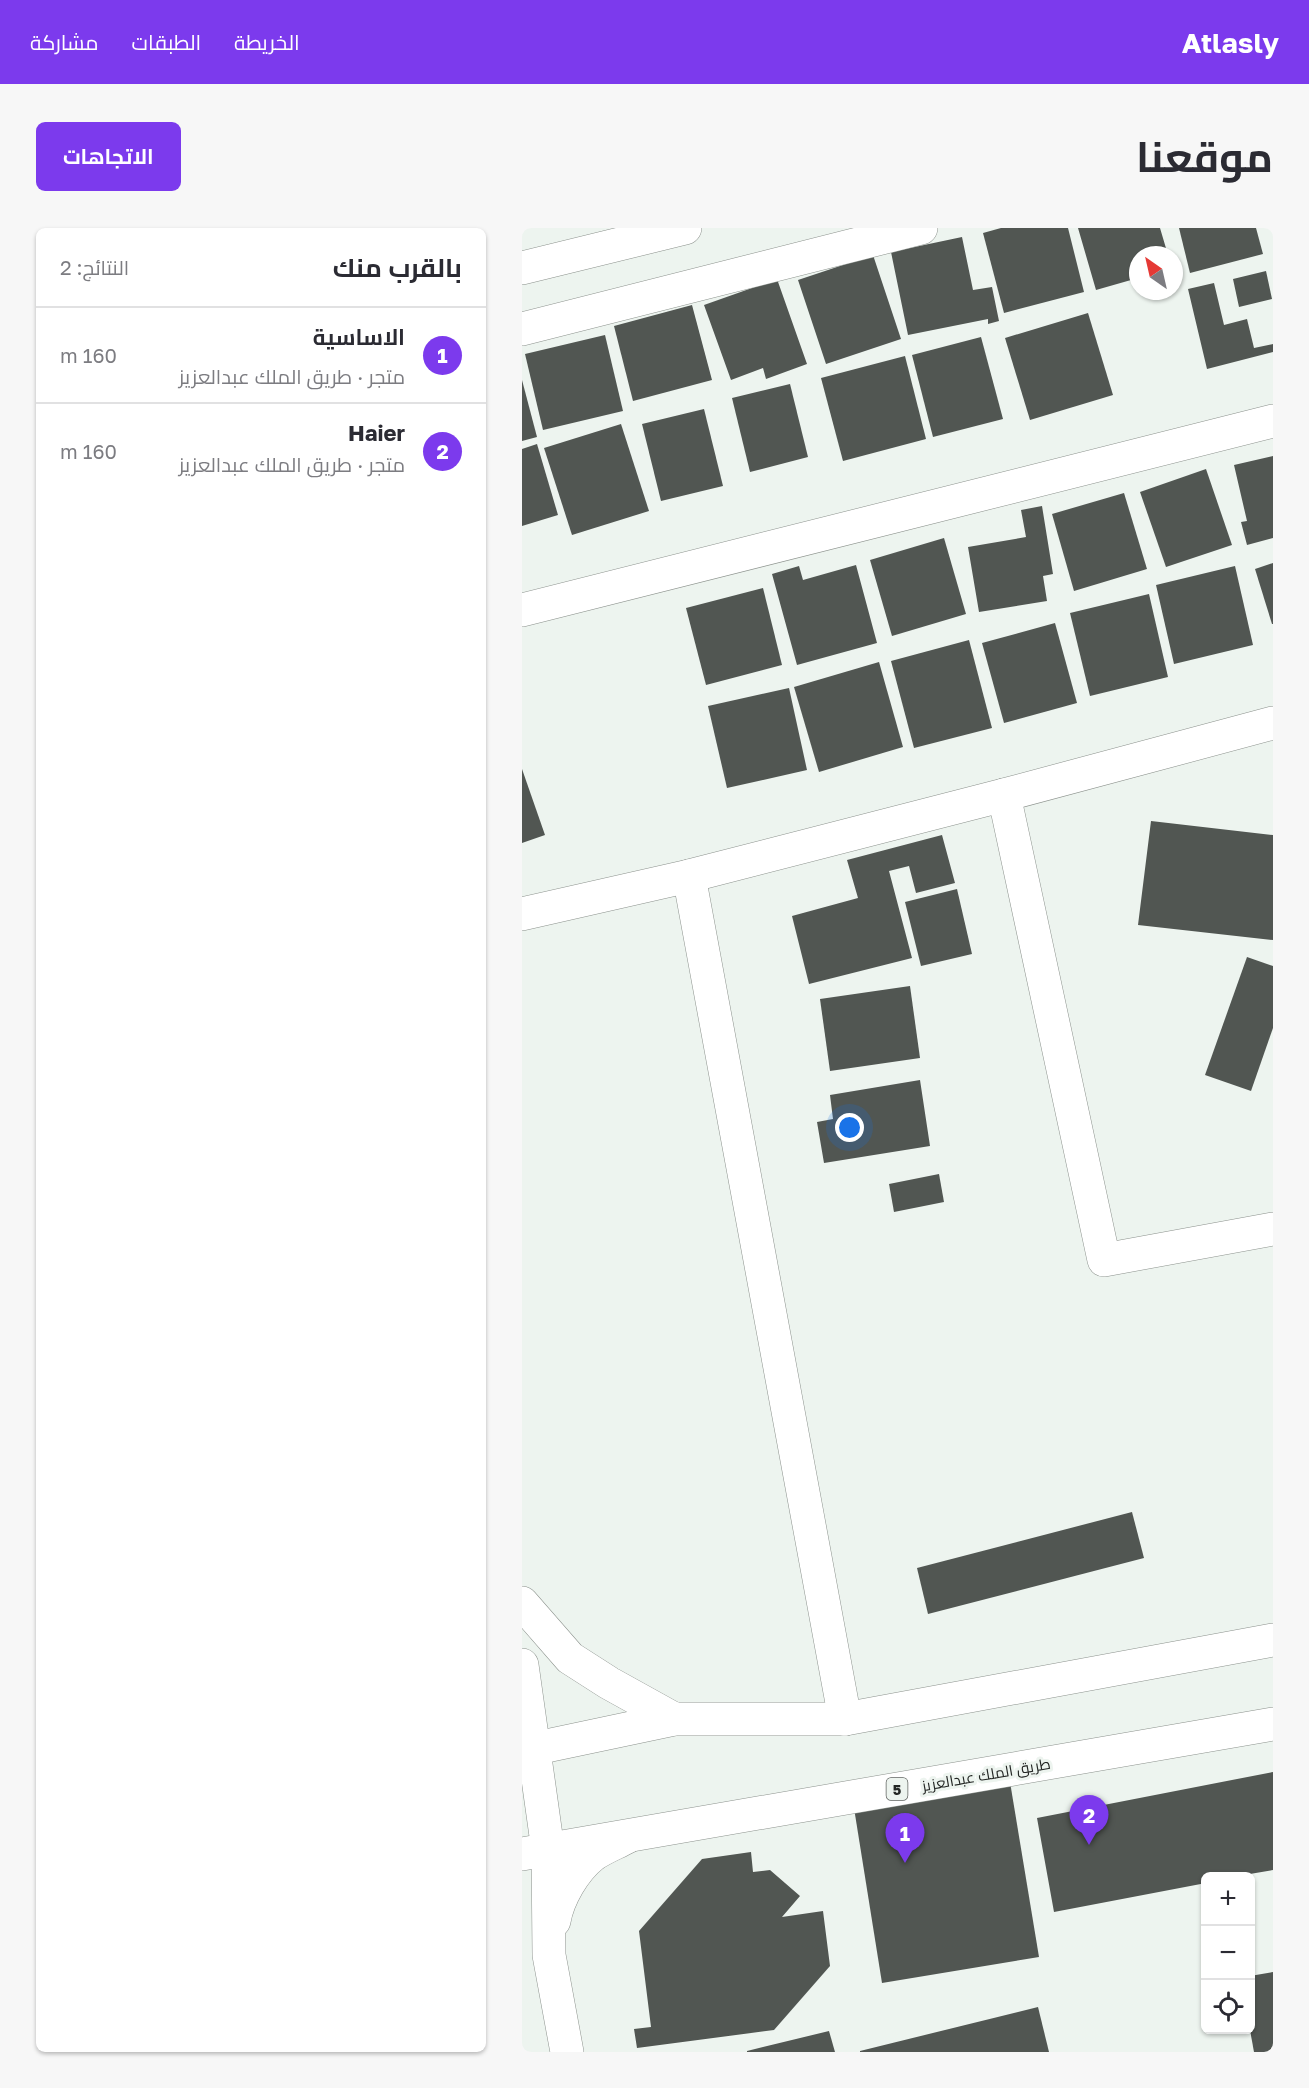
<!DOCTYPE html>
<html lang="ar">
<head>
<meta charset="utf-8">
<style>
  :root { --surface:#fff; --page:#f7f7f7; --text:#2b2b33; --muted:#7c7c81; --line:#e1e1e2; --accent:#7c3aed }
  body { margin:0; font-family:"Golos Text",Cairo,sans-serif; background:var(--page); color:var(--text); direction:rtl }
  .controls { position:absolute; right:18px; bottom:18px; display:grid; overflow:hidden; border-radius:9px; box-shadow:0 2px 4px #0004 }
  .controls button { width:54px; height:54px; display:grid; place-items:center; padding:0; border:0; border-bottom:2px solid var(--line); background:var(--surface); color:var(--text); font:30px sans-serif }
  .compass { position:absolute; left:607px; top:18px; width:54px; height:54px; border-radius:50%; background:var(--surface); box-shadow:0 2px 4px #0004; rotate:326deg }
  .you { position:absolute; left:328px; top:900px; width:21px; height:21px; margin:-15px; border:4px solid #fff; border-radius:50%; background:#1a73e8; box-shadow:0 0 0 9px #1a73e833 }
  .badge { display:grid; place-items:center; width:39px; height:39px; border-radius:50%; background:var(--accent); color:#fff; font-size:20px; font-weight:700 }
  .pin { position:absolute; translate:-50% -50px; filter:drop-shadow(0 2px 3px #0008) }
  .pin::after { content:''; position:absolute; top:32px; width:21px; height:18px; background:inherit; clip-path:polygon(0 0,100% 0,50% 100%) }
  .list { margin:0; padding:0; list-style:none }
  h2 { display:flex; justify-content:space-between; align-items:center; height:78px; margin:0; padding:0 24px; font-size:26px }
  h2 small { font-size:20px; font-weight:400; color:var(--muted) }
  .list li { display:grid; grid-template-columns:39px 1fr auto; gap:18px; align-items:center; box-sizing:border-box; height:96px; padding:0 24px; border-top:2px solid var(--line) }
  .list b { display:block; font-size:22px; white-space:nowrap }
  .list p { margin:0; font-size:20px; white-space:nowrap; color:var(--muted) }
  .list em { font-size:20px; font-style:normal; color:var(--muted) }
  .icon { flex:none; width:33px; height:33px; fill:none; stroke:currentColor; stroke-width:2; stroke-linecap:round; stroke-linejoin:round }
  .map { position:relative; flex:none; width:751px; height:1824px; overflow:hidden; direction:ltr; border-radius:9px }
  header { display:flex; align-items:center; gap:36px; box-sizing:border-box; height:84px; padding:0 30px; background:var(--accent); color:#fff }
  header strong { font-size:28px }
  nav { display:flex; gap:33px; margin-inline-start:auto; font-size:21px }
  .intro { display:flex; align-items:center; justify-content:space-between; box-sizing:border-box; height:144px; padding:0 36px }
  h1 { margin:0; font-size:42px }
  .button { padding:15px 27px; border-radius:9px; background:var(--accent); color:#fff; font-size:21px; font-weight:700 }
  main { display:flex; gap:36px; padding:0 36px }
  aside { flex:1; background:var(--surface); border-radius:9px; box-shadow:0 2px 4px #0004 }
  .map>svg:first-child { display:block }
</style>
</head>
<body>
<header>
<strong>Atlasly</strong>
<nav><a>الخريطة</a><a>الطبقات</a><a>مشاركة</a></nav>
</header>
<div class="intro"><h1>موقعنا</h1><a class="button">الاتجاهات</a></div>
<main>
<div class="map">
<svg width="751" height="1824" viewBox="0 0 751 1824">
  <rect width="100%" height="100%" fill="#edf4ef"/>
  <!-- building -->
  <g fill="#515652">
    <polygon points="479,0 546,0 562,64 482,85 461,5"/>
    <polygon points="556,0 638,0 646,27 616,27 616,50 574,62"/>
    <polygon points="657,0 734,0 741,26 668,45"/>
    <polygon points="440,9 451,62 470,59 477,93 466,96 466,91 386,107 369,24"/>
    <polygon points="351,27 379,111 304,136 276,52"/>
    <polygon points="744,43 750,71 717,79 711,51"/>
    <polygon points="255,51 285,136 244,151 241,140 209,152 182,77"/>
    <polygon points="692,55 702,97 725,91 732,120 751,116 751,124 685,141 666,61"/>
    <polygon points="170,77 190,152 111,173 92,98"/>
    <polygon points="566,85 591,167 508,192 483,110"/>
    <polygon points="83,107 101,183 21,202 3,126"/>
    <polygon points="459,109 481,191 411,209 390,127"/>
    <polygon points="383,128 404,211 321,233 299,150"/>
    <polygon points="0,152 15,209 0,213"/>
    <polygon points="268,156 286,229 228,244 210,170"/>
    <polygon points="182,181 201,258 139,273 120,196"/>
    <polygon points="99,196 127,283 50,307 22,220"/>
    <polygon points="15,216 36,287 0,298 0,221"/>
    <polygon points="751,228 751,310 725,317 719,294 725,293 712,237"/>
    <polygon points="684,241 710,317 644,339 618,264"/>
    <polygon points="602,265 625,341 552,363 530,286"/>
    <polygon points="520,278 531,346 521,348 525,373 457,384 446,319 504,309 499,282"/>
    <polygon points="422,310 444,386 370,408 348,332"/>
    <polygon points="751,335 751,396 750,396 733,341"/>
    <polygon points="334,337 355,415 275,437 250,346 277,338 281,352"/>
    <polygon points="713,338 731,417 652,436 634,357"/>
    <polygon points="241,360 260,437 184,457 164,380"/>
    <polygon points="627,366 646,449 568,468 548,385"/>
    <polygon points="533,395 555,475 482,495 460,415"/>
    <polygon points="447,412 470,500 392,520 369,433"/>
    <polygon points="357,434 381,519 297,544 272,459"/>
    <polygon points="267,460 285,542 205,560 186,478"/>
    <polygon points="0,541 23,607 0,615"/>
    <polygon points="629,593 751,607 751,712 616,697"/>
    <polygon points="420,607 433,655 394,665 387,638 367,643 390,730 287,756 270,688 336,670 325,632"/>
    <polygon points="435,661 450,726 399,738 383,674"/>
    <polygon points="725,729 751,738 751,800 729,863 683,847"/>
    <polygon points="388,758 398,830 308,843 298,771"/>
    <polygon points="398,852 408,918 302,935 295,894 311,891 308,867"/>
    <polygon points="417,946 422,974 372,984 367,956"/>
    <polygon points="610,1284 622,1330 406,1386 395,1340"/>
    <polygon points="751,1544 751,1642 716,1648 684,1648 684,1655 532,1684 515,1590"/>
    <polygon points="488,1554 517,1729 360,1755 332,1580"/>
    <polygon points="229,1624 231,1644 248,1642 278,1668 260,1689 301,1683 308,1738 252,1802 115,1820 112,1801 129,1799 117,1703 180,1631"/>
    <polygon points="751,1744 751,1824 732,1824 728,1802 728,1748"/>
    <polygon points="516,1779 527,1824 338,1824 338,1823"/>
    <polygon points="307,1803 313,1824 225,1824 225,1823"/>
  </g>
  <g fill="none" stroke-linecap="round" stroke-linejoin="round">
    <!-- street casing -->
    <g stroke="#8c928d" stroke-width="34">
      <g id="street">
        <polyline points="0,40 163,0"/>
        <polyline points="0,101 399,0"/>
        <polyline points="0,382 751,193"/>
        <polyline points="482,567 751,495"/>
        <polyline points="167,648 323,1491"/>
        <polyline points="0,686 167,648 482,567 582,1032 751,1001"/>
      </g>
    </g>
    <!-- secondary casing -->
    <g stroke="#8c928d" stroke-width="34">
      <g id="secondary">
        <polyline points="0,1375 48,1430 87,1455 152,1491"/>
        <polyline points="0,1437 26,1622 27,1727 45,1824"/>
        <path d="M32 1693C36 1670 52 1642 71 1627 81 1620 94 1615 105 1609"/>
      </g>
    </g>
    <!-- highway casing -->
    <g stroke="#8c928d" stroke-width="34">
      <g id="highway">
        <polyline points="0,1523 152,1491 323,1491 751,1412"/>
        <polyline points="0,1626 751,1496"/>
      </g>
    </g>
    <!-- street -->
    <use href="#street" stroke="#fff" stroke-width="33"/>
    <!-- secondary -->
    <use href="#secondary" stroke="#fff" stroke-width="33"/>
    <!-- highway -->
    <use href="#highway" stroke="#fff" stroke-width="33"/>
  </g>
  <g text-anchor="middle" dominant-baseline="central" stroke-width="6" stroke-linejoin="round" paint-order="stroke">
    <!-- shield labels -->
    <rect fill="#edf4ef" stroke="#606461" stroke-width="1.5" x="364.5" y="1550" width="21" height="22" rx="4.5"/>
    <g font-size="14" font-weight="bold" fill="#232624">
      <text x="375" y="1561">5</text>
    </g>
    <!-- street labels -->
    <g font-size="15" fill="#232624" stroke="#edf4ef">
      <text transform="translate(464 1546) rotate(-10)">طريق الملك عبدالعزيز</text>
    </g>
  </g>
</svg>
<div class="controls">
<button>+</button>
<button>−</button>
<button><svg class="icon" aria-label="locate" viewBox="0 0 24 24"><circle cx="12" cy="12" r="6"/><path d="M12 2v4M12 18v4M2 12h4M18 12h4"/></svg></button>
</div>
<svg class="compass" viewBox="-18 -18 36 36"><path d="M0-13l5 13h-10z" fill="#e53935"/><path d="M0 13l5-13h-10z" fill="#7c7c81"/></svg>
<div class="you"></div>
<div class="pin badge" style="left:383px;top:1635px">1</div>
<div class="pin badge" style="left:567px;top:1617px">2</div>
</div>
<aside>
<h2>بالقرب منك<small>النتائج: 2</small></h2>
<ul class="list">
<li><span class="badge">1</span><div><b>الاساسية</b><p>متجر · طريق الملك عبدالعزيز</p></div><em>160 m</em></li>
<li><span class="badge">2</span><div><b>Haier</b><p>متجر · طريق الملك عبدالعزيز</p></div><em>160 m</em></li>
</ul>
</aside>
</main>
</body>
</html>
